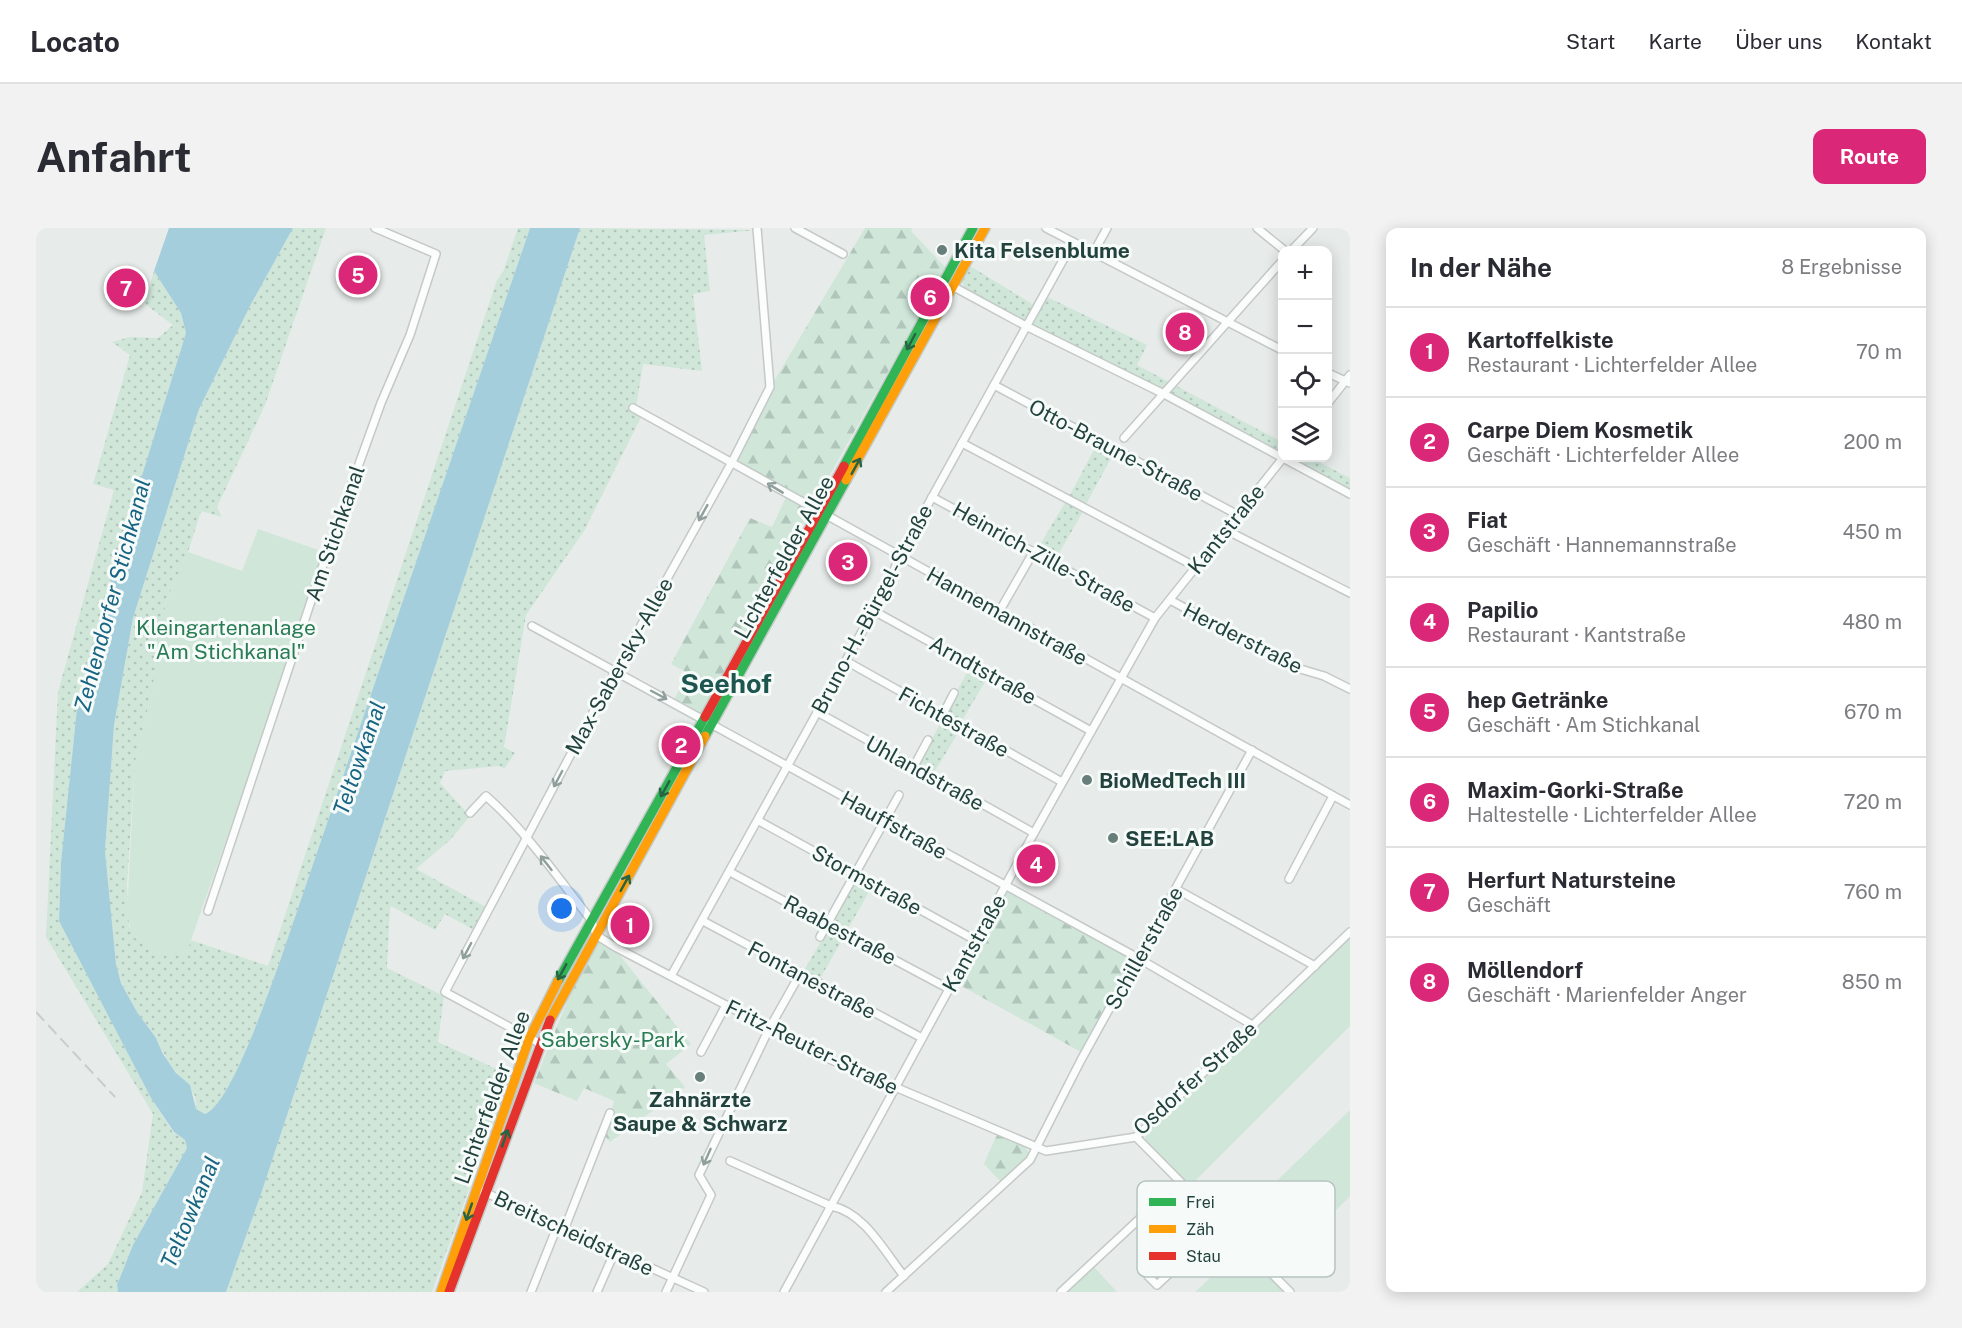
<!DOCTYPE html>
<html lang="de">
<head>
<meta charset="utf-8">
<style>
  :root { --surface:#fff; --page:#f2f2f3; --text:#2b2b33; --muted:#7c7c81; --line:#e1e1e2; --accent:#db2777 }
  body { margin:0; font-family:"Public Sans",sans-serif; background:var(--page); color:var(--text) }
  .controls { position:absolute; right:18px; top:18px; display:grid; overflow:hidden; border-radius:12px; box-shadow:0 3px 15px #0003 }
  .controls button { width:54px; height:54px; display:grid; place-items:center; padding:0; border:0; border-bottom:2px solid var(--line); background:var(--surface); color:var(--text); font:30px sans-serif }
  .you { position:absolute; left:526px; top:681px; width:21px; height:21px; margin:-15px; border:4px solid #fff; border-radius:50%; background:#1a73e8; box-shadow:0 0 0 9px #1a73e833 }
  .badge { display:grid; place-items:center; width:39px; height:39px; border-radius:50%; background:var(--accent); color:#fff; font-size:20px; font-weight:700 }
  .pin { position:absolute; translate:-50% -50%; border:3px solid #fff; box-shadow:0 2px 6px #0006 }
  .list { margin:0; padding:0; list-style:none }
  h2 { display:flex; justify-content:space-between; align-items:center; height:78px; margin:0; padding:0 24px; font-size:26px }
  h2 small { font-size:20px; font-weight:400; color:var(--muted) }
  .list li { display:grid; grid-template-columns:39px 1fr auto; gap:18px; align-items:center; box-sizing:border-box; height:90px; padding:0 24px; border-top:2px solid var(--line) }
  .list b { display:block; font-size:22px; white-space:nowrap }
  .list p { margin:0; font-size:20px; white-space:nowrap; color:var(--muted) }
  .list em { font-size:20px; font-style:normal; color:var(--muted) }
  .icon { flex:none; width:33px; height:33px; fill:none; stroke:currentColor; stroke-width:2; stroke-linecap:round; stroke-linejoin:round }
  .map { position:relative; flex:none; width:1314px; height:1064px; overflow:hidden; border-radius:12px }
  header { display:flex; align-items:center; gap:36px; box-sizing:border-box; height:84px; padding:0 30px; background:var(--surface); border-bottom:2px solid var(--line) }
  header strong { font-size:28px }
  nav { display:flex; gap:33px; margin-inline-start:auto; font-size:21px }
  .intro { display:flex; align-items:center; justify-content:space-between; box-sizing:border-box; height:144px; padding:0 36px }
  h1 { margin:0; font-size:42px }
  .button { padding:15px 27px; border-radius:12px; background:var(--accent); color:#fff; font-size:21px; font-weight:700 }
  main { display:flex; gap:36px; padding:0 36px }
  aside { flex:1; background:var(--surface); border-radius:12px; box-shadow:0 3px 15px #0003 }
  .map>svg:first-child { display:block }
</style>
</head>
<body>
<header>
<strong>Locato</strong>
<nav><a>Start</a><a>Karte</a><a>Über uns</a><a>Kontakt</a></nav>
</header>
<div class="intro"><h1>Anfahrt</h1><a class="button">Route</a></div>
<main>
<div class="map">
<svg width="1314" height="1064" viewBox="0 0 1314 1064">
  <defs>
    <pattern id="grass-dots" width="8" height="8" patternUnits="userSpaceOnUse" patternTransform="scale(1.5)"><rect width="8" height="8" fill="#cfe6d9"/><path d="M2 2h.1M6 6h.1" fill="none" stroke="#b1c6bb" stroke-width="1.8" stroke-linecap="round"/></pattern>
    <pattern id="forest-firs" width="22" height="20" patternUnits="userSpaceOnUse" patternTransform="scale(1.5)"><rect width="22" height="20" fill="#cfe6d9"/><path d="M5 1l3.5 6h-7zM16 11l3.5 6h-7z" fill="#b1c6bb"/></pattern>
  </defs>
  <rect width="100%" height="100%" fill="#e7ecea"/>
  <!-- grass -->
  <g fill="url(#grass-dots)">
    <path d="M257 0H290L229 177 181 279 186 289 165 283 152 324 132 369 123 402 117 460 99 534 91 656 93 699 150 726 155 712 232 738 461 52 467 44 482 0H494L243 736C232 765 195 876 169 886L160 881 159 868 132 834 120 810 101 784 85 754 80 736 69 623 78 497 97 390 163 181 214 78Z"/>
    <path d="M544 0 720 2 668 7 674 63 657 66 666 143 607 136 599 185 605 189 548 303 490 387 468 519 479 525 468 541 464 538 409 543 404 555 434 588 415 611 380 641 450 679 438 702 409 686 399 702 355 678C353 681 352 730 351 740L408 768 402 814 474 847 396 1064H190L225 966Z"/>
    <polygon points="934,38 998,77 991,91 986,93 929,60 925,53"/>
    <polygon points="118,43 145,85 150,105 87,309 42,471 25,634 23,693 115,870 137,904 149,912 151,920 97,1017 81,1057 82,1064 41,1064 72,1036 106,964 117,886 10,709 22,464 78,262 57,256 94,127 76,114 94,109 122,110 137,97 109,76"/>
    <polygon points="1009,68 1111,117 1101,137 1246,214 1246,228 996,99 995,96"/>
    <polygon points="1061,216 1078,225 1050,276 1034,267"/>
    <polygon points="1249,230 1275,230 1314,250 1314,263"/>
    <polygon points="1030,273 1049,280 1019,332 1002,320"/>
    <polygon points="934,439 953,447 924,496 911,488 910,483"/>
    <polygon points="907,491 925,500 896,548 881,537"/>
    <polygon points="666,504 563,693 561,694 560,692"/>
    <polygon points="821,649 837,657 810,704 796,697 795,693"/>
    <polygon points="793,700 809,707 782,754 767,744"/>
    <polygon points="549,713 550,715 506,801 502,803 512,778"/>
  </g>
  <!-- forest -->
  <g fill="url(#forest-firs)">
    <polygon points="829,0 877,0 875,3 910,40 777,277 662,492 635,477 652,445 635,436 714,290 736,299 752,265 703,236 702,230 737,155"/>
    <polygon points="972,663 1093,729 1095,733 1045,824 920,755"/>
    <polygon points="564,712 578,720 655,816 630,836 649,859 574,914 569,908 578,873 548,860 541,873 498,855 537,759"/>
    <path d="M961 906C972 911 992 914 993 928L966 955 948 936Z"/>
  </g>
  <!-- garden -->
  <g fill="#cfe6d9">
    <polygon points="222,301 291,325 150,726 126,728 97,709 91,686 99,534 117,460 123,402 132,369 152,324 206,343"/>
    <polygon points="1314,707 1314,798 1154,958 1109,913 1110,904"/>
    <polygon points="1314,882 1314,968 1279,1004 1253,977 1239,990 1221,972"/>
    <polygon points="1206,1020 1248,1062 1246,1064 1159,1064"/>
    <polygon points="1058,1039 1081,1064 1031,1064"/>
  </g>
  <!-- water -->
  <path fill="#a5cedd" d="M133 0H257L214 78 163 181 97 390 78 497 69 623 80 736 85 755 101 784 120 810 127 826 140 845 154 857 160 881 169 886C195 876 232 765 243 736L494 0H544L225 966 190 1064H82L81 1057 97 1017 151 920 149 912 138 904 115 870 23 693 25 634 42 471 87 309 150 105 145 85 118 43Z"/>
  <g fill="none" stroke-linecap="round" stroke-linejoin="round">
    <!-- street casing -->
    <g stroke="#c4c9c7" stroke-width="10">
      <g id="street">
        <polyline points="759,0 807,26"/>
        <polyline points="1010,0 1246,122"/>
        <polyline points="1221,0 1248,22"/>
        <polyline points="1256,22 1277,0"/>
        <polyline points="1058,24 1071,0"/>
        <polyline points="918,59 990,98 1128,166 1314,266"/>
        <polyline points="1292,145 1314,155"/>
        <polyline points="958,157 1202,287"/>
        <polyline points="1292,175 1314,147"/>
        <polyline points="597,180 1314,577"/>
        <polyline points="1088,210 1246,33"/>
        <polyline points="926,215 1160,339"/>
        <polyline points="896,269 1119,390"/>
        <polyline points="1190,302 1314,365"/>
        <polyline points="1134,372 1261,440 1288,448 1314,461"/>
        <polyline points="838,383 1055,503"/>
        <polyline points="963,384 998,323"/>
        <polyline points="496,398 1102,730 1218,798"/>
        <polyline points="810,433 1026,554"/>
        <polyline points="781,484 998,605"/>
        <polyline points="906,488 918,465"/>
        <polyline points="877,540 892,512"/>
        <path d="M434 585 450 568C491 604 522 650 556 693L560 707 581 720 793 831 1010 923 1100 909 1314 704"/>
        <polyline points="723,593 939,712"/>
        <polyline points="694,644 913,761"/>
        <polyline points="1253,651 1297,568"/>
        <polyline points="1140,661 1279,738"/>
        <polyline points="172,683 291,325 345,175 374,107 400,26 339,0"/>
        <polyline points="667,693 886,810"/>
        <polyline points="784,709 863,567"/>
        <polyline points="635,748 854,353 863,329 1037,14"/>
        <polyline points="503,815 409,764 563,473 696,234 734,159 721,0"/>
        <polyline points="665,824 690,777"/>
        <polyline points="1100,909 1254,1064"/>
        <path d="M694 933 795 978C828 984 848 1023 868 1048"/>
        <polyline points="446,963 668,1064"/>
        <polyline points="528,1002 574,885"/>
        <polyline points="1112,1048 1121,1057 1186,996"/>
        <polyline points="495,1064 521,999"/>
        <polyline points="561,1064 579,1023"/>
        <polyline points="630,1064 675,967 663,947 733,801 764,746"/>
        <polyline points="748,1064 998,605 1119,390 1247,230"/>
        <polyline points="850,1064 994,932 1045,832 1216,522"/>
        <polyline points="1025,1064 1143,954"/>
      </g>
    </g>
    <!-- fast casing -->
    <g stroke="#c2cac8" stroke-width="12">
      <g id="fast">
        <polyline points="808,238 937,0"/>
        <polyline points="669,508 810,252"/>
        <polyline points="522,753 669,489"/>
      </g>
    </g>
    <!-- slow casing -->
    <g stroke="#c2cac8" stroke-width="12">
      <g id="slow">
        <polyline points="810,252 949,0"/>
        <polyline points="514,792 669,508"/>
        <polyline points="405,1064 493,811 522,753"/>
      </g>
    </g>
    <!-- jam casing -->
    <g stroke="#c2cac8" stroke-width="12">
      <g id="jam">
        <polyline points="669,489 808,238"/>
        <polyline points="413,1064 514,792"/>
      </g>
    </g>
    <!-- street -->
    <use href="#street" stroke="#fbfcfc" stroke-width="7"/>
    <!-- fast -->
    <use href="#fast" stroke="#30b455" stroke-width="9"/>
    <!-- slow -->
    <use href="#slow" stroke="#ff9f0a" stroke-width="9"/>
    <!-- jam -->
    <use href="#jam" stroke="#e5322d" stroke-width="9"/>
    <!-- rail -->
    <polyline stroke="#c8cdcb" stroke-width="2" stroke-dasharray="12 6" stroke-linecap="butt" points="0,784 79,869"/>
  </g>
  <!-- one-way arrows -->
  <defs><path id="oneway-shaft" d="M-6 0H5M1.5-3L5.5 0L1.5 3" fill="none" stroke-width="1.6" stroke-linecap="round" stroke-linejoin="round" transform="scale(1.5)"/></defs>
  <g stroke="#266444">
    <use href="#oneway-shaft" transform="translate(875 114) rotate(118)"/>
    <use href="#oneway-shaft" transform="translate(820 238) rotate(-61)"/>
    <use href="#oneway-shaft" transform="translate(629 561) rotate(119)"/>
    <use href="#oneway-shaft" transform="translate(589 655) rotate(-61)"/>
    <use href="#oneway-shaft" transform="translate(526 744) rotate(119)"/>
    <use href="#oneway-shaft" transform="translate(469 910) rotate(-71)"/>
    <use href="#oneway-shaft" transform="translate(433 984) rotate(109)"/>
  </g>
  <g stroke="#8e9f9c">
    <use href="#oneway-shaft" transform="translate(739 260) rotate(-149)"/>
    <use href="#oneway-shaft" transform="translate(667 285) rotate(119)"/>
    <use href="#oneway-shaft" transform="translate(623 467) rotate(28)"/>
    <use href="#oneway-shaft" transform="translate(522 551) rotate(118)"/>
    <use href="#oneway-shaft" transform="translate(510 635) rotate(-128)"/>
    <use href="#oneway-shaft" transform="translate(431 723) rotate(118)"/>
    <use href="#oneway-shaft" transform="translate(671 929) rotate(114)"/>
  </g>
  <!-- markers -->
  <g fill="#677e7a" stroke="#f6fbf9" stroke-width="2">
    <circle cx="906" cy="22" r="6"/>
    <circle cx="1051" cy="552" r="6"/>
    <circle cx="1077" cy="610" r="6"/>
    <circle cx="664" cy="849" r="6"/>
  </g>
  <g text-anchor="middle" dominant-baseline="central" stroke-width="6" stroke-linejoin="round" paint-order="stroke">
    <!-- poi labels -->
    <g font-size="21" font-weight="bold" fill="#22423d" stroke="#f6fbf9" text-anchor="start">
      <text x="918" y="22">Kita Felsenblume</text>
      <text x="1063" y="552">BioMedTech III</text>
      <text x="1089" y="610">SEE:LAB</text>
      <text x="664" y="871" text-anchor="middle">Zahnärzte<tspan x="664" dy="24">Saupe &amp; Schwarz</tspan></text>
    </g>
    <!-- street labels -->
    <g font-size="21" fill="#22423d" stroke="#f6fbf9">
      <text transform="translate(1080 222) rotate(28)">Otto-Braune-Straße</text>
      <text transform="translate(1190 301) rotate(-51)">Kantstraße</text>
      <text transform="translate(299 305) rotate(-71)">Am Stichkanal</text>
      <text transform="translate(748 329) rotate(-61)">Lichterfelder Allee</text>
      <text transform="translate(1008 329) rotate(29)">Heinrich-Zille-Straße</text>
      <text transform="translate(836 381) rotate(-62)">Bruno-H.-Bürgel-Straße</text>
      <text transform="translate(971 388) rotate(29)">Hannemannstraße</text>
      <text transform="translate(1207 410) rotate(27)">Herderstraße</text>
      <text transform="translate(583 438) rotate(-61)">Max-Sabersky-Allee</text>
      <text transform="translate(947 442) rotate(29)">Arndtstraße</text>
      <text transform="translate(918 494) rotate(29)">Fichtestraße</text>
      <text transform="translate(889 545) rotate(29)">Uhlandstraße</text>
      <text transform="translate(858 597) rotate(29)">Hauffstraße</text>
      <text transform="translate(831 652) rotate(29)">Stormstraße</text>
      <text transform="translate(804 702) rotate(28)">Raabestraße</text>
      <text transform="translate(938 715) rotate(-61)">Kantstraße</text>
      <text transform="translate(1108 720) rotate(-61)">Schillerstraße</text>
      <text transform="translate(776 752) rotate(28)">Fontanestraße</text>
      <text transform="translate(776 819) rotate(26)">Fritz-Reuter-Straße</text>
      <text transform="translate(1159 850) rotate(-42)">Osdorfer Straße</text>
      <text transform="translate(456 869) rotate(-70)">Lichterfelder Allee</text>
      <text transform="translate(538 1005) rotate(25)">Breitscheidstraße</text>
    </g>
    <!-- park labels -->
    <g font-size="21" fill="#297c53" stroke="#f6fbf9">
      <text x="190" y="399">Kleingartenanlage<tspan x="190" dy="24">"Am Stichkanal"</tspan></text>
      <text x="577" y="811">Sabersky-Park</text>
    </g>
    <!-- water labels -->
    <g font-size="22" font-style="italic" fill="#176483" stroke="#f6fbf9">
      <text transform="translate(76 367) rotate(-75)">Zehlendorfer Stichkanal</text>
      <text transform="translate(323 530) rotate(-71)">Teltowkanal</text>
      <text transform="translate(154 984) rotate(-67)">Teltowkanal</text>
    </g>
    <!-- district labels -->
    <g font-size="27" font-weight="bold" fill="#1c564f" stroke="#f6fbf9">
      <text x="690" y="455">Seehof</text>
    </g>
  </g>
  <!-- legend -->
  <rect x="1101" y="953" width="198" height="96" rx="9" fill="#f6fbf9" stroke="#b6c4c1" stroke-width="1.5"/>
  <rect x="1113" y="970" width="27" height="8" fill="#30b455"/>
  <rect x="1113" y="997" width="27" height="8" fill="#ff9f0a"/>
  <rect x="1113" y="1024" width="27" height="8" fill="#e5322d"/>
  <g font-size="16" fill="#22423d">
    <text x="1150" y="980">Frei</text>
    <text x="1150" y="1007">Zäh</text>
    <text x="1150" y="1034">Stau</text>
  </g>
</svg>
<div class="controls">
<button>+</button>
<button>−</button>
<button><svg class="icon" aria-label="locate" viewBox="0 0 24 24"><circle cx="12" cy="12" r="6"/><path d="M12 2v4M12 18v4M2 12h4M18 12h4"/></svg></button>
<button><svg class="icon" aria-label="layers" viewBox="0 0 24 24"><path d="M12 4l9 5-9 5-9-5zM3 14l9 5 9-5"/></svg></button>
</div>
<div class="you"></div>
<div class="pin badge" style="left:594px;top:697px">1</div>
<div class="pin badge" style="left:645px;top:517px">2</div>
<div class="pin badge" style="left:812px;top:334px">3</div>
<div class="pin badge" style="left:1000px;top:636px">4</div>
<div class="pin badge" style="left:322px;top:47px">5</div>
<div class="pin badge" style="left:894px;top:69px">6</div>
<div class="pin badge" style="left:90px;top:60px">7</div>
<div class="pin badge" style="left:1149px;top:104px">8</div>
</div>
<aside>
<h2>In der Nähe<small>8 Ergebnisse</small></h2>
<ul class="list">
<li><span class="badge">1</span><div><b>Kartoffelkiste</b><p>Restaurant · Lichterfelder Allee</p></div><em>70 m</em></li>
<li><span class="badge">2</span><div><b>Carpe Diem Kosmetik</b><p>Geschäft · Lichterfelder Allee</p></div><em>200 m</em></li>
<li><span class="badge">3</span><div><b>Fiat</b><p>Geschäft · Hannemannstraße</p></div><em>450 m</em></li>
<li><span class="badge">4</span><div><b>Papilio</b><p>Restaurant · Kantstraße</p></div><em>480 m</em></li>
<li><span class="badge">5</span><div><b>hep Getränke</b><p>Geschäft · Am Stichkanal</p></div><em>670 m</em></li>
<li><span class="badge">6</span><div><b>Maxim-Gorki-Straße</b><p>Haltestelle · Lichterfelder Allee</p></div><em>720 m</em></li>
<li><span class="badge">7</span><div><b>Herfurt Natursteine</b><p>Geschäft</p></div><em>760 m</em></li>
<li><span class="badge">8</span><div><b>Möllendorf</b><p>Geschäft · Marienfelder Anger</p></div><em>850 m</em></li>
</ul>
</aside>
</main>
</body>
</html>
